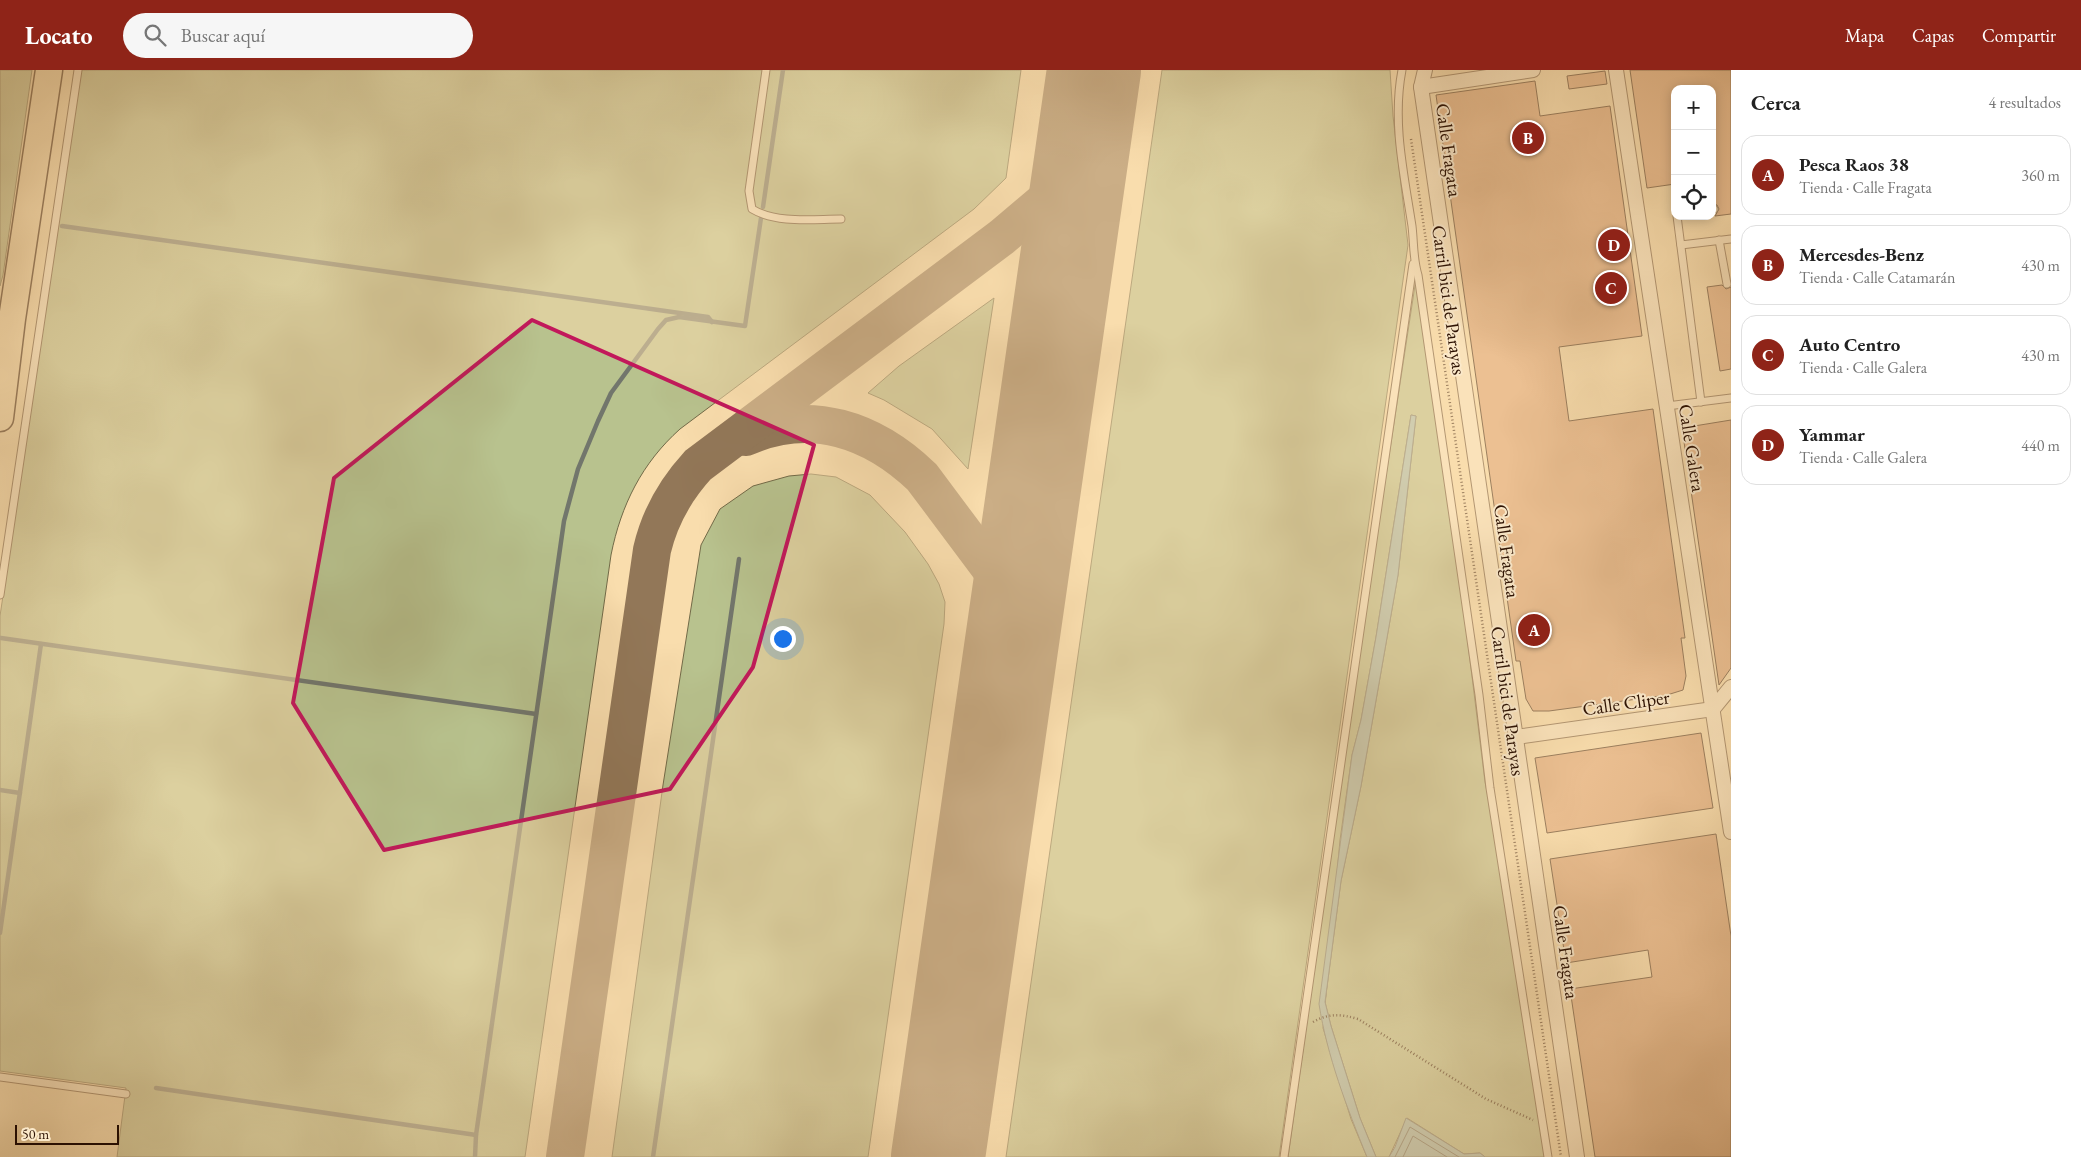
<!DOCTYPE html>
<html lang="es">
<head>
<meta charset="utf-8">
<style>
  :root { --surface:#fff; --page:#f6f6f6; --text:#222; --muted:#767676; --line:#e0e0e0; --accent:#8f2418 }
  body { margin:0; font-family:"EB Garamond",serif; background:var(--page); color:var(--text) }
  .controls { position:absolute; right:15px; top:15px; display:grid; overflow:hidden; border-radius:10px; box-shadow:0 2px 12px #0003 }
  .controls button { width:45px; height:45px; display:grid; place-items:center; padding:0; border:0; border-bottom:1px solid var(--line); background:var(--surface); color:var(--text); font:25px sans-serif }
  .scale { position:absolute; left:15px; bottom:12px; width:104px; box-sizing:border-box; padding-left:5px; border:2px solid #2c1102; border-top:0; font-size:14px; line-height:18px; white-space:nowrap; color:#2c1102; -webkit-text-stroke:4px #fbe9ca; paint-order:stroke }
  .you { position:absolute; left:782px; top:568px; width:18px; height:18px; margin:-12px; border:4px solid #fff; border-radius:50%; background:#1a73e8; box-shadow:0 0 0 8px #1a73e833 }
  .badge { display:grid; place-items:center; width:32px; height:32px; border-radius:50%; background:var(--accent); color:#fff; font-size:16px; font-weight:700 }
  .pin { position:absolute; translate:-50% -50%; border:2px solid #fff; box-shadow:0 1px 5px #0006 }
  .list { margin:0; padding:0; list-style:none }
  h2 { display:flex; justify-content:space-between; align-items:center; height:65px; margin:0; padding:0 20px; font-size:21px }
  h2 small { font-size:16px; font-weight:400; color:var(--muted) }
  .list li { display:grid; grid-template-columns:32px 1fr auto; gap:15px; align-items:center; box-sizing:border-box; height:80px; margin:0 10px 10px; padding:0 10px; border:1px solid var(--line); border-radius:15px }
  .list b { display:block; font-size:19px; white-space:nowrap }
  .list p { margin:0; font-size:16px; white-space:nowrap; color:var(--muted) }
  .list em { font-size:16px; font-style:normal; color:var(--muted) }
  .icon { flex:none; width:28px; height:28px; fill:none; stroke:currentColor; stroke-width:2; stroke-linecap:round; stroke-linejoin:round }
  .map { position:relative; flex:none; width:1731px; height:1087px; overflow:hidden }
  header { display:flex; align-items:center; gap:30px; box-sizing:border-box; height:70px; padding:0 25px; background:var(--accent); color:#fff }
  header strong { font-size:24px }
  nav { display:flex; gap:28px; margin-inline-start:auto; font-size:18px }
  .search { width:350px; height:45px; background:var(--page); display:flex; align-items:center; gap:12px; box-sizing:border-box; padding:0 18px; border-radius:28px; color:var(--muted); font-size:19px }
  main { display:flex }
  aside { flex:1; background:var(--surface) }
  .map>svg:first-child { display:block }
</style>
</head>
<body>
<header>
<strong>Locato</strong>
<div class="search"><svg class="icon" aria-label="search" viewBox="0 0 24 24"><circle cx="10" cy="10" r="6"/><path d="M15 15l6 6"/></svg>Buscar aquí</div>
<nav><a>Mapa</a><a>Capas</a><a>Compartir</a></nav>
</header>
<main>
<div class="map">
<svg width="1731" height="1087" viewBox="0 0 1731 1087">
  <rect width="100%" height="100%" fill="#f9ddad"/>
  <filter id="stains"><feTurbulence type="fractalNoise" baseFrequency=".004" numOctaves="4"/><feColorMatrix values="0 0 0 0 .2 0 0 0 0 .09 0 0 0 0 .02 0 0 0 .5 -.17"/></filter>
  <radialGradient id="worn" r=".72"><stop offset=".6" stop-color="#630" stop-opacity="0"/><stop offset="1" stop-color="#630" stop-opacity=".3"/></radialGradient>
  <!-- green -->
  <g fill="#b8c28e" stroke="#726a48">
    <polygon points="0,0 32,0 3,205 0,216"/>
    <path d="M81 0H1021L1006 108 974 139 680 359C642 393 621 435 611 485L525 1087H117L126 1018 0 1001V546Z"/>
    <polygon points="1162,0 1390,0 1393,46 1408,175 1279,1087 1006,1087"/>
    <polygon points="1416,209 1467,566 1485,712 1493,751 1545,1087 1485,1087 1480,1083 1464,1084 1407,1048 1389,1087 1376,1087 1360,1048 1331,956 1325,932 1341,811 1361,716 1398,505 1416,346 1411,345 1376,567 1361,650 1352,685 1340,770 1323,958 1351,1049 1367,1087 1288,1087 1360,576"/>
    <polygon points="994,228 968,399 932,359 884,330 868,323 899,296"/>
    <polygon points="811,404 836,407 870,425 905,462 928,494 939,514 945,532 944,554 868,1087 612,1087 663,715 701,475 720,439 753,416 789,406"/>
  </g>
  <!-- water -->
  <g fill="#a0bab2" stroke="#72766c">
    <path d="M1411 345 1416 346 1398 505 1361 716 1341 811 1325 932 1331 956 1360 1048 1376 1087H1367C1347 1038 1327 986 1319 934L1352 685 1361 650 1376 567Z"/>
    <polygon points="1406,1048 1464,1084 1480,1083 1485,1087 1389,1087 1395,1077"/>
  </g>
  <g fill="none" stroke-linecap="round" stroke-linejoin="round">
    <!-- shore -->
    <g stroke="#66665a" stroke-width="1">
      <polyline points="1395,1087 1410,1057 1459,1087"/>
      <polyline points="1403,1087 1413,1066 1447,1087"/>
    </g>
    <!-- stream -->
    <g stroke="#72766c" stroke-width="4.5">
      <polyline points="763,137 783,0"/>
      <polyline points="62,156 708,247 712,252"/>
      <polyline points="1,568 536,644"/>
      <polyline points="0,720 20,723"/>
      <polyline points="0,863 41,574"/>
      <polyline points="156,1018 476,1065"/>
      <polyline points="475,1087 476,1065 564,451 578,399 598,351 611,323 658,259 666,250 679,247 745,256 761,148"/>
      <polyline points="653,1087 739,489"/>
    </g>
    <!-- taxiway -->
    <g stroke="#927758" stroke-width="38">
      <path d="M746 367C811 338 873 360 922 407L1017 534"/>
      <path d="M565 1087 652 480C660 446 675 420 698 395L1002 167 1080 101"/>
    </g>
    <!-- runway -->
    <polyline stroke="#927758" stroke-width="94" points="938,1087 1094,0"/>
  </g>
  <!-- building -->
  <g fill="#dc9e71" stroke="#2c1102">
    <polygon points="1630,0 1731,0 1731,144 1715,146 1719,139 1717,135 1713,134 1712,126 1712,19 1675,19 1675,114 1647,118"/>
    <polygon points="1605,1 1607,14 1569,19 1567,6"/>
    <polygon points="1535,11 1540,46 1610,36 1642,266 1559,277 1569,351 1653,339 1685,568 1681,568 1686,606 1683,620 1667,625 1549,641 1533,641 1526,629 1520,591 1516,591 1436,25"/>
    <polygon points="1722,215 1726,219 1731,217 1731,299 1720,301 1707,217"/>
    <polygon points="1731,350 1731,598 1719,615 1682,358"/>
    <polygon points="1701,663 1713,738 1547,763 1535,688"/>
    <polygon points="1716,764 1731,866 1731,1087 1595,1087 1570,919 1652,907 1648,880 1566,893 1550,789"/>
  </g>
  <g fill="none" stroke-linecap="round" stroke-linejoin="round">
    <!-- lane casing -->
    <g stroke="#5f442d" stroke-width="9">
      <g id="lane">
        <path d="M766 0 749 121 752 139C777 154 813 149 841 149"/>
        <path d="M1402 0C1392 52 1404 104 1412 156 1414 173 1413 189 1418 205L1479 625 1490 718 1548 1087"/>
        <polyline points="1712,140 1714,139"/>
        <polyline points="1677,146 1701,332"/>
        <polyline points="1719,170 1727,214"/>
        <polyline points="1681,175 1731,169"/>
        <polyline points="1667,336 1731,328"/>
        <polyline points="0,525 78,0"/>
        <polyline points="0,1007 126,1024"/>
        <polyline points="1284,1087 1413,194"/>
      </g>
    </g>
    <!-- street casing -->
    <g stroke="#5f442d" stroke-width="16">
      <g id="street">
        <polyline points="1425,0 1421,17 1577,1087"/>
        <polyline points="1616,0 1731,762"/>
        <polyline points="1421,17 1533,0"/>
        <polyline points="1516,667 1713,639 1731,617"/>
      </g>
    </g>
    <!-- highway casing -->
    <g stroke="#2c1102" stroke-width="29">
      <polyline id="highway" points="0,348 12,249 49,0"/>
    </g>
    <!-- path -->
    <g stroke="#2c1102" stroke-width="2.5" stroke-dasharray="1 2.5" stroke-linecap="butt">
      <polyline points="1411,69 1561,1087"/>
      <path d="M1313 952C1329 943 1341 944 1358 949L1486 1029 1533 1050"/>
    </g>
    <!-- lane -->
    <use href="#lane" stroke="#fbe9ca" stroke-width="7"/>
    <!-- street -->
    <use href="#street" stroke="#fbe9ca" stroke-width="14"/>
    <!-- highway -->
    <use href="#highway" stroke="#f9ddad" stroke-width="26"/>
  </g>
  <!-- marked area -->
  <path d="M0 0H1731V1087H0ZM532 250 814 375 753 597 670 719 384 780 293 633 334 408Z" fill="#f9ddad" fill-opacity=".55" fill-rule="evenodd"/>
  <path fill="none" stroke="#c2185b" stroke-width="4" stroke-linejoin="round" d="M532 250 814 375 753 597 670 719 384 780 293 633 334 408Z"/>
  <g text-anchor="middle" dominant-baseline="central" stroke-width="4" stroke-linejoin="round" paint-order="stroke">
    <!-- street labels -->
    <g font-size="19" fill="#2c1102" stroke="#fbe9ca">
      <text transform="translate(1449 80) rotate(82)">Calle Fragata</text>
      <text transform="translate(1449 230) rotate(82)">Carril bici de Parayas</text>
      <text transform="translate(1692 378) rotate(81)">Calle Galera</text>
      <text transform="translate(1507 481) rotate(82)">Calle Fragata</text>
      <text transform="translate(1508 631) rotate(82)">Carril bici de Parayas</text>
      <text transform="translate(1626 633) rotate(-8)">Calle Cliper</text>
      <text transform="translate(1566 882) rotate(82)">Calle Fragata</text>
    </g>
  </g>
  <rect width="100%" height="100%" filter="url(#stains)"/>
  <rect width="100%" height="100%" fill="url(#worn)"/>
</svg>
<div class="controls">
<button>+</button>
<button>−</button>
<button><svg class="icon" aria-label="locate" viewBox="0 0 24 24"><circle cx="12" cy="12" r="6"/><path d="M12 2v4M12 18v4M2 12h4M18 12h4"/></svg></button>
</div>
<div class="scale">50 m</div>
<div class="you"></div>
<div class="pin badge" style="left:1534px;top:560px">A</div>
<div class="pin badge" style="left:1528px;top:68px">B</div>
<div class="pin badge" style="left:1611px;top:218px">C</div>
<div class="pin badge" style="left:1614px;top:175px">D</div>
</div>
<aside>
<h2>Cerca<small>4 resultados</small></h2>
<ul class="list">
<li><span class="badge">A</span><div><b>Pesca Raos 38</b><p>Tienda · Calle Fragata</p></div><em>360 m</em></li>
<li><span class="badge">B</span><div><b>Mercesdes-Benz</b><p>Tienda · Calle Catamarán</p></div><em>430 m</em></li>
<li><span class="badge">C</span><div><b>Auto Centro</b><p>Tienda · Calle Galera</p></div><em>430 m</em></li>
<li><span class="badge">D</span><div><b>Yammar</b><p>Tienda · Calle Galera</p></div><em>440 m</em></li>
</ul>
</aside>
</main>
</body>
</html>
